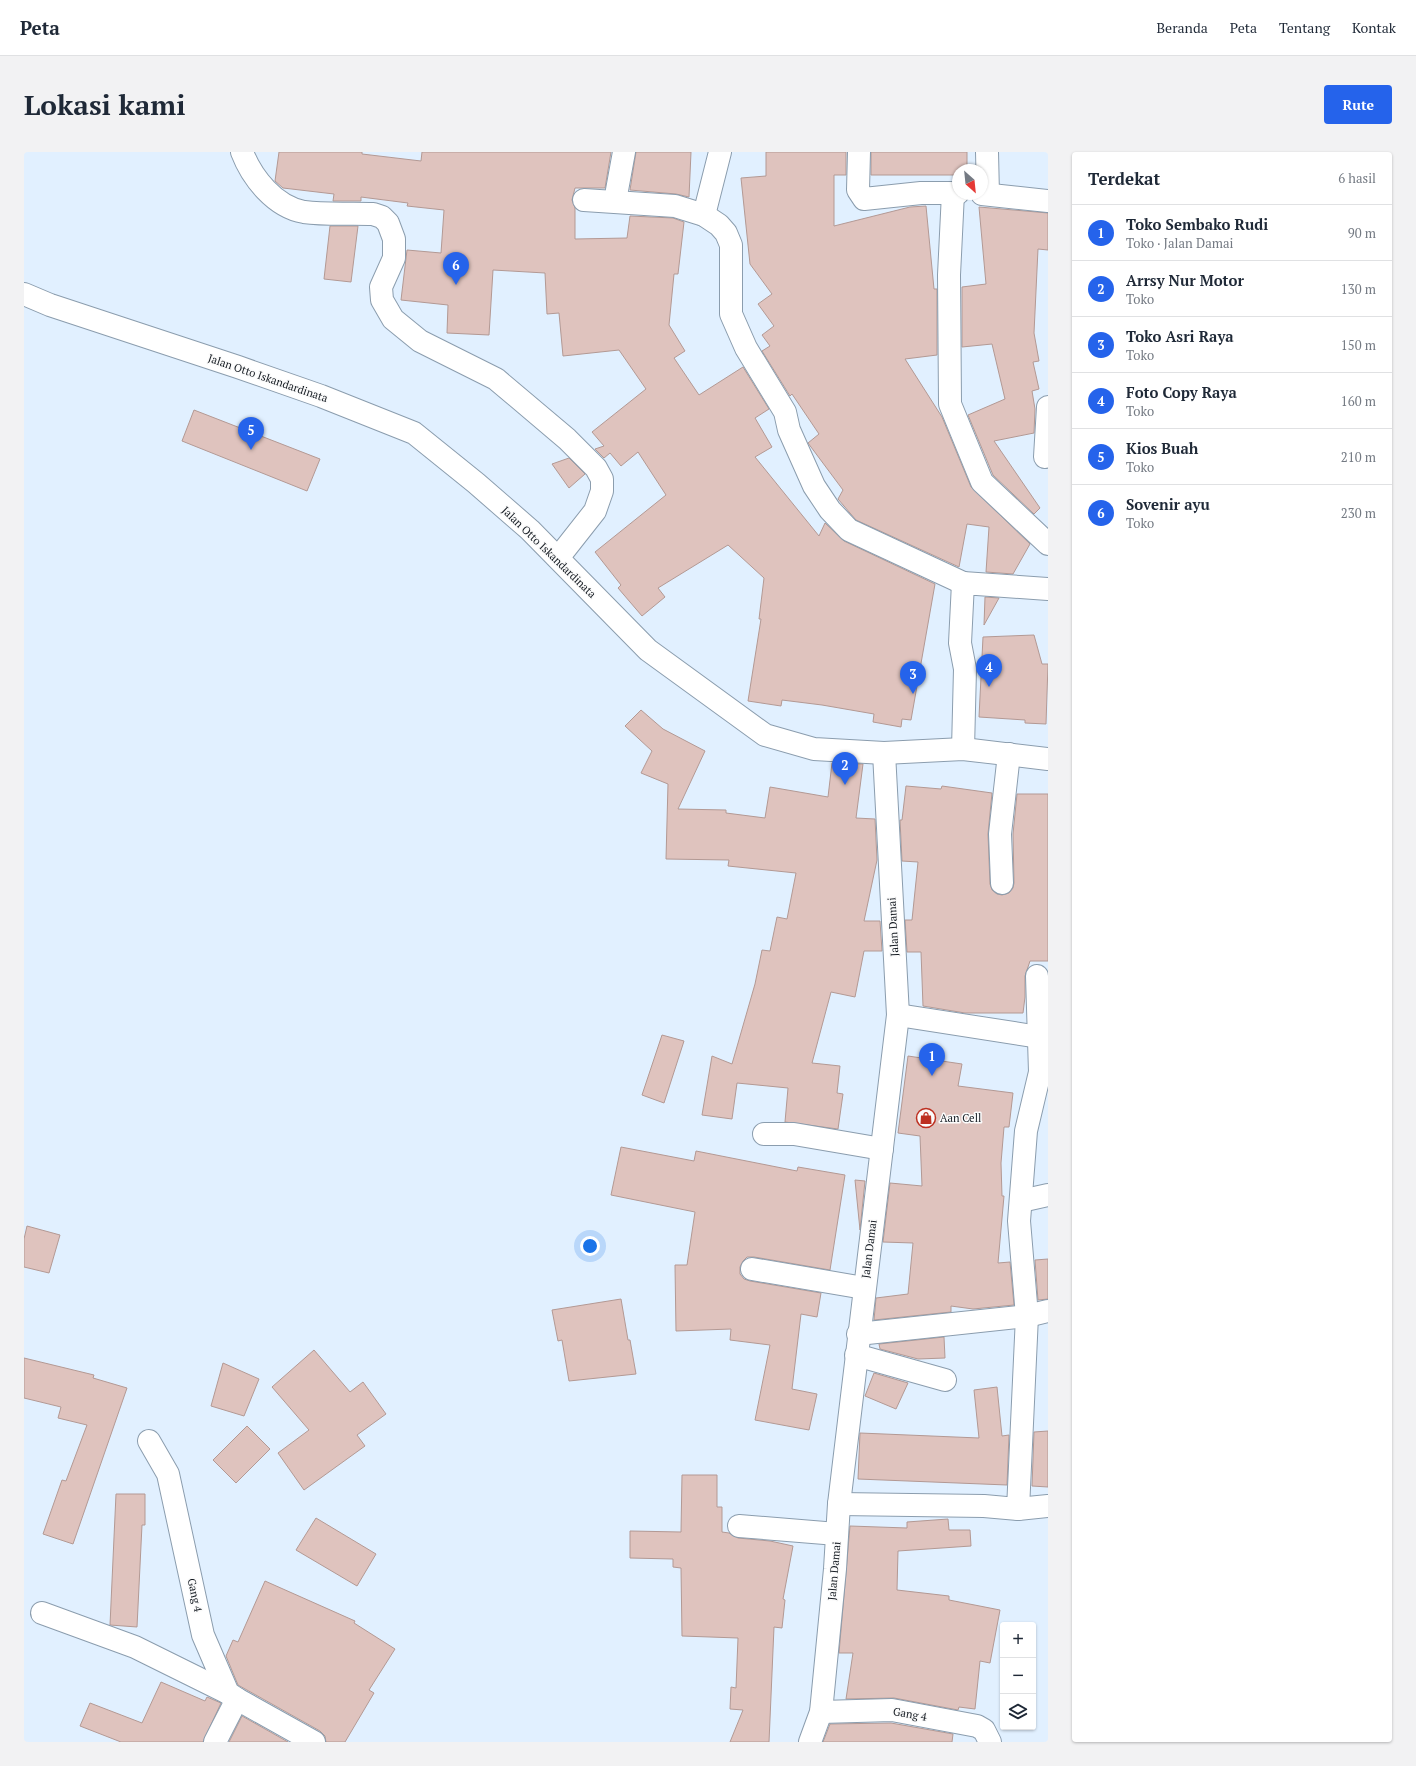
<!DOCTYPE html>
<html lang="id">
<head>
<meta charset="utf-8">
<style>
  :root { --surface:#fff; --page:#f2f2f3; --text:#1f2937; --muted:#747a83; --line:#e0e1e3; --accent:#2563eb }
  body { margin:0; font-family:"PT Serif",serif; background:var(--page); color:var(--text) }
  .controls { position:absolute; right:12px; bottom:12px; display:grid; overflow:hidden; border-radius:4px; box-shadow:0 1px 3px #0004 }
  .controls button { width:36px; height:36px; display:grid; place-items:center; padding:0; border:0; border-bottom:1px solid var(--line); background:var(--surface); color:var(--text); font:20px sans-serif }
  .compass { position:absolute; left:928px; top:12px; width:36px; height:36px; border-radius:50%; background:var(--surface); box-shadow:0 1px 3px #0004; rotate:153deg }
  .you { position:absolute; left:566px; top:1094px; width:14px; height:14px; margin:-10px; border:3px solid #fff; border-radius:50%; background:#1a73e8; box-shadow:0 0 0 6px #1a73e833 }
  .badge { display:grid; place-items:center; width:26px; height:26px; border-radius:50%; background:var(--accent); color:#fff; font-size:13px; font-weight:700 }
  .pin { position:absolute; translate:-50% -33px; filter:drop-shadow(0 1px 2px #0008) }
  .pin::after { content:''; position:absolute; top:21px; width:14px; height:12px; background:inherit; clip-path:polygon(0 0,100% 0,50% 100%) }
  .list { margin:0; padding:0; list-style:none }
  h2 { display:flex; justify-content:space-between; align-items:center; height:52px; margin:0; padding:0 16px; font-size:17px }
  h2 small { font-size:13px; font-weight:400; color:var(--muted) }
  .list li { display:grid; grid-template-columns:26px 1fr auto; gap:12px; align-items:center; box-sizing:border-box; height:56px; padding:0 16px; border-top:1px solid var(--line) }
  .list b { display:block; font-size:15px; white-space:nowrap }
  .list p { margin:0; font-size:13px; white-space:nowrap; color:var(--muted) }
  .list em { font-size:13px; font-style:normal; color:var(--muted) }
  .icon { flex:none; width:22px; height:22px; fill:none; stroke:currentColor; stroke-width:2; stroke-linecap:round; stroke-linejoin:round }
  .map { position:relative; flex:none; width:1024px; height:1590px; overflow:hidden; border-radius:4px }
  header { display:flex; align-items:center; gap:24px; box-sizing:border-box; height:56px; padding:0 20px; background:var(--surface); border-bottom:1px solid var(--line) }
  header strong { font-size:19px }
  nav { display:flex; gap:22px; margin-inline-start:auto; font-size:14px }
  .intro { display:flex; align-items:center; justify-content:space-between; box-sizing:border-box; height:96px; padding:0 24px }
  h1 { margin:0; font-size:28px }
  .button { padding:10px 18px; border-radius:4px; background:var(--accent); color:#fff; font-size:14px; font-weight:700 }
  main { display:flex; gap:24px; padding:0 24px }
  aside { flex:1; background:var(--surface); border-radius:4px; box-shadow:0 1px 3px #0004 }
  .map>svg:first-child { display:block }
</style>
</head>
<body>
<header>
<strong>Peta</strong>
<nav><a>Beranda</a><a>Peta</a><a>Tentang</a><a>Kontak</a></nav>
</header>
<div class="intro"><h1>Lokasi kami</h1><a class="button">Rute</a></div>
<main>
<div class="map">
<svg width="1024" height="1590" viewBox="0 0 1024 1590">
  <rect width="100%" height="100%" fill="#e1f0ff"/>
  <!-- building -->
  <g fill="#dfc3be" stroke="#b39994">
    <polygon points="255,0 338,0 338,2 397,9 398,0 587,0 581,36 551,36 548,48 551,56 551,87 603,86 606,64 649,66 660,70 654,122 650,122 645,173 661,199 650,206 675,243 719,215 745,257 731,266 748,295 731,305 795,384 801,371 820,389 911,432 887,568 878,567 877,575 849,570 850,562 798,553 758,548 757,554 724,549 737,467 735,467 740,426 704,393 634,436 641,445 618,464 594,436 597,433 571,400 642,343 614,300 597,314 586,301 580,306 571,297 580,294 568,280 622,237 595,198 539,204 535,161 523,162 521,121 469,118 465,183 423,181 424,153 377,148 383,98 417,101 420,58 383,54 384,51 337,45 337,49 309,49 310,42 259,36 251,29"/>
    <polygon points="612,0 667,0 665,45 652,42 606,38"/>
    <polygon points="742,0 822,0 822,23 810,23 810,74 886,55 902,54 910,137 913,137 913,203 881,207 918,265 947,335 1006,392 989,422 962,420 965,375 943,372 935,415 832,368 814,347 819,338 784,291 795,282 768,242 766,244 738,199 746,194 738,183 750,174 734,152 748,142 726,112 717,26 742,24"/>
    <polygon points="847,0 943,0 943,18 934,18 934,23 847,23"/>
    <polygon points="955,55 1024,61 1024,98 1014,97 1010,181 1015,209 1009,210 1015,237 1008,239 1011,257 1010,281 970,289 1016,356 1010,362 969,323 944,263 981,247 968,192 938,195 938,135 962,132"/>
    <polygon points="306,74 334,74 327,130 300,127"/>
    <polygon points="170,258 296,307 283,339 158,289"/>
    <polygon points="545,306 561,322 545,336 528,312"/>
    <polygon points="961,445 975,446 960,473"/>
    <polygon points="1010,483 1018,512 1024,512 1022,572 1001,571 1001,568 955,565 959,485"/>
    <polygon points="617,558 639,577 681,599 654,657 702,658 702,661 741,666 746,635 804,645 808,611 839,612 832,666 851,667 853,708 840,769 856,769 858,799 840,799 831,845 807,840 788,911 816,914 813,941 819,942 814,977 761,970 764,936 713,931 708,967 678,963 688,904 708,912 731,832 738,798 746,799 753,765 763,767 772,721 704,714 705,708 642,707 644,632 617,621 628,599 601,574"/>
    <polygon points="882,634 917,637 918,634 968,641 964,682 966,732 968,738 973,742 978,743 985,741 989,736 990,731 989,682 993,642 1024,642 1024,809 1006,809 1001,824 1001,845 999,861 941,861 899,854 897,800 883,800 881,768 888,768 894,710 878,709 876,668 878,668"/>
    <polygon points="638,883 660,889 640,951 618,943"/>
    <polygon points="884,904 938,912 934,934 989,941 985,975 980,975 977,1011 978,1044 980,1044 974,1111 986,1110 990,1153 949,1157 927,1154 927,1160 850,1168 852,1146 884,1142 889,1091 859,1090 866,1031 898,1034 896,984 874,981"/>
    <polygon points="597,995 670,1009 672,999 773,1019 774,1015 821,1023 806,1118 730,1105 723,1105 719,1109 716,1115 716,1122 720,1127 726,1129 797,1141 793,1165 777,1162 768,1237 793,1242 785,1278 731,1268 746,1193 706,1188 707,1177 652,1179 651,1113 663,1113 671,1060 587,1043"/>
    <polygon points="831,1028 841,1029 836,1078"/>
    <polygon points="3,1074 36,1083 25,1121 0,1115 0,1087"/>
    <polygon points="1024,1107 1024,1147 1014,1148 1011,1108"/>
    <polygon points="597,1147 604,1188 606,1188 612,1222 545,1229 538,1188 534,1189 528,1158"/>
    <polygon points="920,1185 921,1206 894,1207 856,1197 855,1192"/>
    <polygon points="290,1198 326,1240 339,1230 362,1262 333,1283 341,1294 280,1338 254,1301 285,1278 248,1235"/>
    <polygon points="0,1206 70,1223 69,1226 103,1236 49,1392 19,1382 38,1328 42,1329 63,1273 34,1266 37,1255 0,1246"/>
    <polygon points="199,1211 235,1227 220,1264 187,1254"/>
    <polygon points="850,1221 884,1231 872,1257 841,1244"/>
    <polygon points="973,1235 978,1284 985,1283 983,1333 834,1327 836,1281 955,1286 950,1238"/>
    <polygon points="223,1274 246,1297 212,1331 189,1308"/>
    <polygon points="1024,1279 1024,1335 1008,1334 1010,1280"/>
    <polygon points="658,1323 693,1323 693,1355 698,1355 698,1380 705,1381 714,1386 746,1389 769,1394 759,1447 761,1448 758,1476 750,1475 745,1590 706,1590 719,1558 706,1557 707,1535 712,1536 714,1486 658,1484 657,1416 649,1415 649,1407 606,1406 606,1379 657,1380"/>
    <polygon points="92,1342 121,1342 121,1373 118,1373 113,1475 86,1473"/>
    <polygon points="292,1366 352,1402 333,1434 272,1398"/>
    <polygon points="924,1367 925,1378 946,1378 947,1394 874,1399 873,1438 925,1444 925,1448 976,1458 966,1511 956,1509 951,1557 935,1555 934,1558 870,1546 822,1547 829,1501 815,1501 826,1374 883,1376 883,1370"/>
    <polygon points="241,1429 331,1469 330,1471 371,1497 345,1538 350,1541 321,1590 302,1590 301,1584 296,1579 214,1533 202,1504 209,1488 214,1490"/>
    <polygon points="137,1530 181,1549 183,1545 197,1551 179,1590 97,1590 56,1574 66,1551 118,1571"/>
    <polygon points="218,1564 264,1590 205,1590"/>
    <polygon points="867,1571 929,1582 928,1590 799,1590 806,1572"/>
  </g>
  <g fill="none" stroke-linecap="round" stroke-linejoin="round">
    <!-- minor casing -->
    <g stroke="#8b9dae" stroke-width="24">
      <g id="minor">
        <path d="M218 0C228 26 251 55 280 60 302 63 326 61 349 62L358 65 364 71 370 87V106L357 135 358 148 369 167 396 189 472 227 543 287 572 316 578 327V339L571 359 534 406"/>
        <polyline points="835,0 834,38 840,47 897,41 934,41"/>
        <polyline points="963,0 964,42"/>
        <polyline points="929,41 925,123 926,252 958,330 1024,392"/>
        <polyline points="958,42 1024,49"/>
        <polyline points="560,48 651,54 680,63 695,73 702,81 707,93 707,162 722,196 761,260 765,278 790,334 806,358 825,378 939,431"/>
        <polyline points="591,49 600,0"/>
        <polyline points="680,63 696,0"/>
        <polyline points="1021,305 1024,255"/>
        <polyline points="939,597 941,517 936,491 939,431 1024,437"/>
        <polyline points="978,731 976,682 985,602"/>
        <polyline points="874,863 1015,885"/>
        <polyline points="740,982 770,982 858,997"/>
        <polyline points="997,1049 1024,1043"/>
        <polyline points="728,1117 840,1136"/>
        <polyline points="834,1182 1003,1164 1024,1159"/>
        <polyline points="832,1203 921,1228"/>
        <polyline points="125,1289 144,1322 179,1483 204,1541 213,1547 191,1590"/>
        <polyline points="815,1352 960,1354 994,1357 1003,1164 995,1069 1002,979 1016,920 1013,824"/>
        <polyline points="994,1357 1024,1354"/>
        <polyline points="715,1374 813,1382"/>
        <polyline points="18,1461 111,1495 204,1541"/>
        <polyline points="213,1547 290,1590"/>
        <polyline points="797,1560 868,1558 953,1574 960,1578 966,1590"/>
        <polyline points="786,1590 797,1560 811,1417 815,1352 874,863 860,601"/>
      </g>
    </g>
    <!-- secondary casing -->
    <g stroke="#8b9dae" stroke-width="24">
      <polyline id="secondary" points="0,142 26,153 214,215 297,244 390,281 452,331 506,378 624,498 741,583 790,597 860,601 939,597 1024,607"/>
    </g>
    <!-- minor -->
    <use href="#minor" stroke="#fff" stroke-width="22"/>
    <!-- secondary -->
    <use href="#secondary" stroke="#fff" stroke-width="22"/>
  </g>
  <!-- icons -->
  <defs>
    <g id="shop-ring" transform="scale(1)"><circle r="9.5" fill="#fbfbfb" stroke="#bd3021" stroke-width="1.5"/><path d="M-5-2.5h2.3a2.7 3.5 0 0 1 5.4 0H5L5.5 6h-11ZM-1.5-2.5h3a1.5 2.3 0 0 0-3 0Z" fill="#bd3021"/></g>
  </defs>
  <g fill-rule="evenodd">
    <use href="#shop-ring" x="902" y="966"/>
  </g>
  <g text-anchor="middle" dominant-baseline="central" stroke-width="3" stroke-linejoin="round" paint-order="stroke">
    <!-- street labels -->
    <g font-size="11" fill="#151b22" stroke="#fbfbfb">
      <text transform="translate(244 226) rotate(19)">Jalan Otto Iskandardinata</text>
      <text transform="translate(525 400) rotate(44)">Jalan Otto Iskandardinata</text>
      <text transform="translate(869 775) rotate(-93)">Jalan Damai</text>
      <text transform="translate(845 1097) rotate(-83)">Jalan Damai</text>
      <text transform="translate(810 1419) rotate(-85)">Jalan Damai</text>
      <text transform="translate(171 1443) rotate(78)">Gang 4</text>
      <text transform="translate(886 1562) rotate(10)">Gang 4</text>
    </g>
    <!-- poi labels -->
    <g font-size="11" fill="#151b22" stroke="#fbfbfb" text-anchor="start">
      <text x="916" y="966">Aan Cell</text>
    </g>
  </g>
</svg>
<div class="controls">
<button>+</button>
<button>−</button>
<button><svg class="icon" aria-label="layers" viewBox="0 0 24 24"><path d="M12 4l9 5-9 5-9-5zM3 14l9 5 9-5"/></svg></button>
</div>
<svg class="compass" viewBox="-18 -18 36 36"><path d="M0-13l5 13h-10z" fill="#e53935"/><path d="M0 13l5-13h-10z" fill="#747a83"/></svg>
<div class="you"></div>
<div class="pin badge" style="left:908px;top:924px">1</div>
<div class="pin badge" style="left:821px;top:633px">2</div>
<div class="pin badge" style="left:889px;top:542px">3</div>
<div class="pin badge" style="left:965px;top:535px">4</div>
<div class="pin badge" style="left:227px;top:298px">5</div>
<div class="pin badge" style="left:432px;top:133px">6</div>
</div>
<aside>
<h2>Terdekat<small>6 hasil</small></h2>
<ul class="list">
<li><span class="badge">1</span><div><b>Toko Sembako Rudi</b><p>Toko · Jalan Damai</p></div><em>90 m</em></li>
<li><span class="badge">2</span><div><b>Arrsy Nur Motor</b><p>Toko</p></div><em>130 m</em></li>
<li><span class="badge">3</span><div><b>Toko Asri Raya</b><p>Toko</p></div><em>150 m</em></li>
<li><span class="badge">4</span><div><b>Foto Copy Raya</b><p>Toko</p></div><em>160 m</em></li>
<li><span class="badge">5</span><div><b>Kios Buah</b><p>Toko</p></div><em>210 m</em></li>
<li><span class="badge">6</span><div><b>Sovenir ayu</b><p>Toko</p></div><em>230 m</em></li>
</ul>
</aside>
</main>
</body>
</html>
